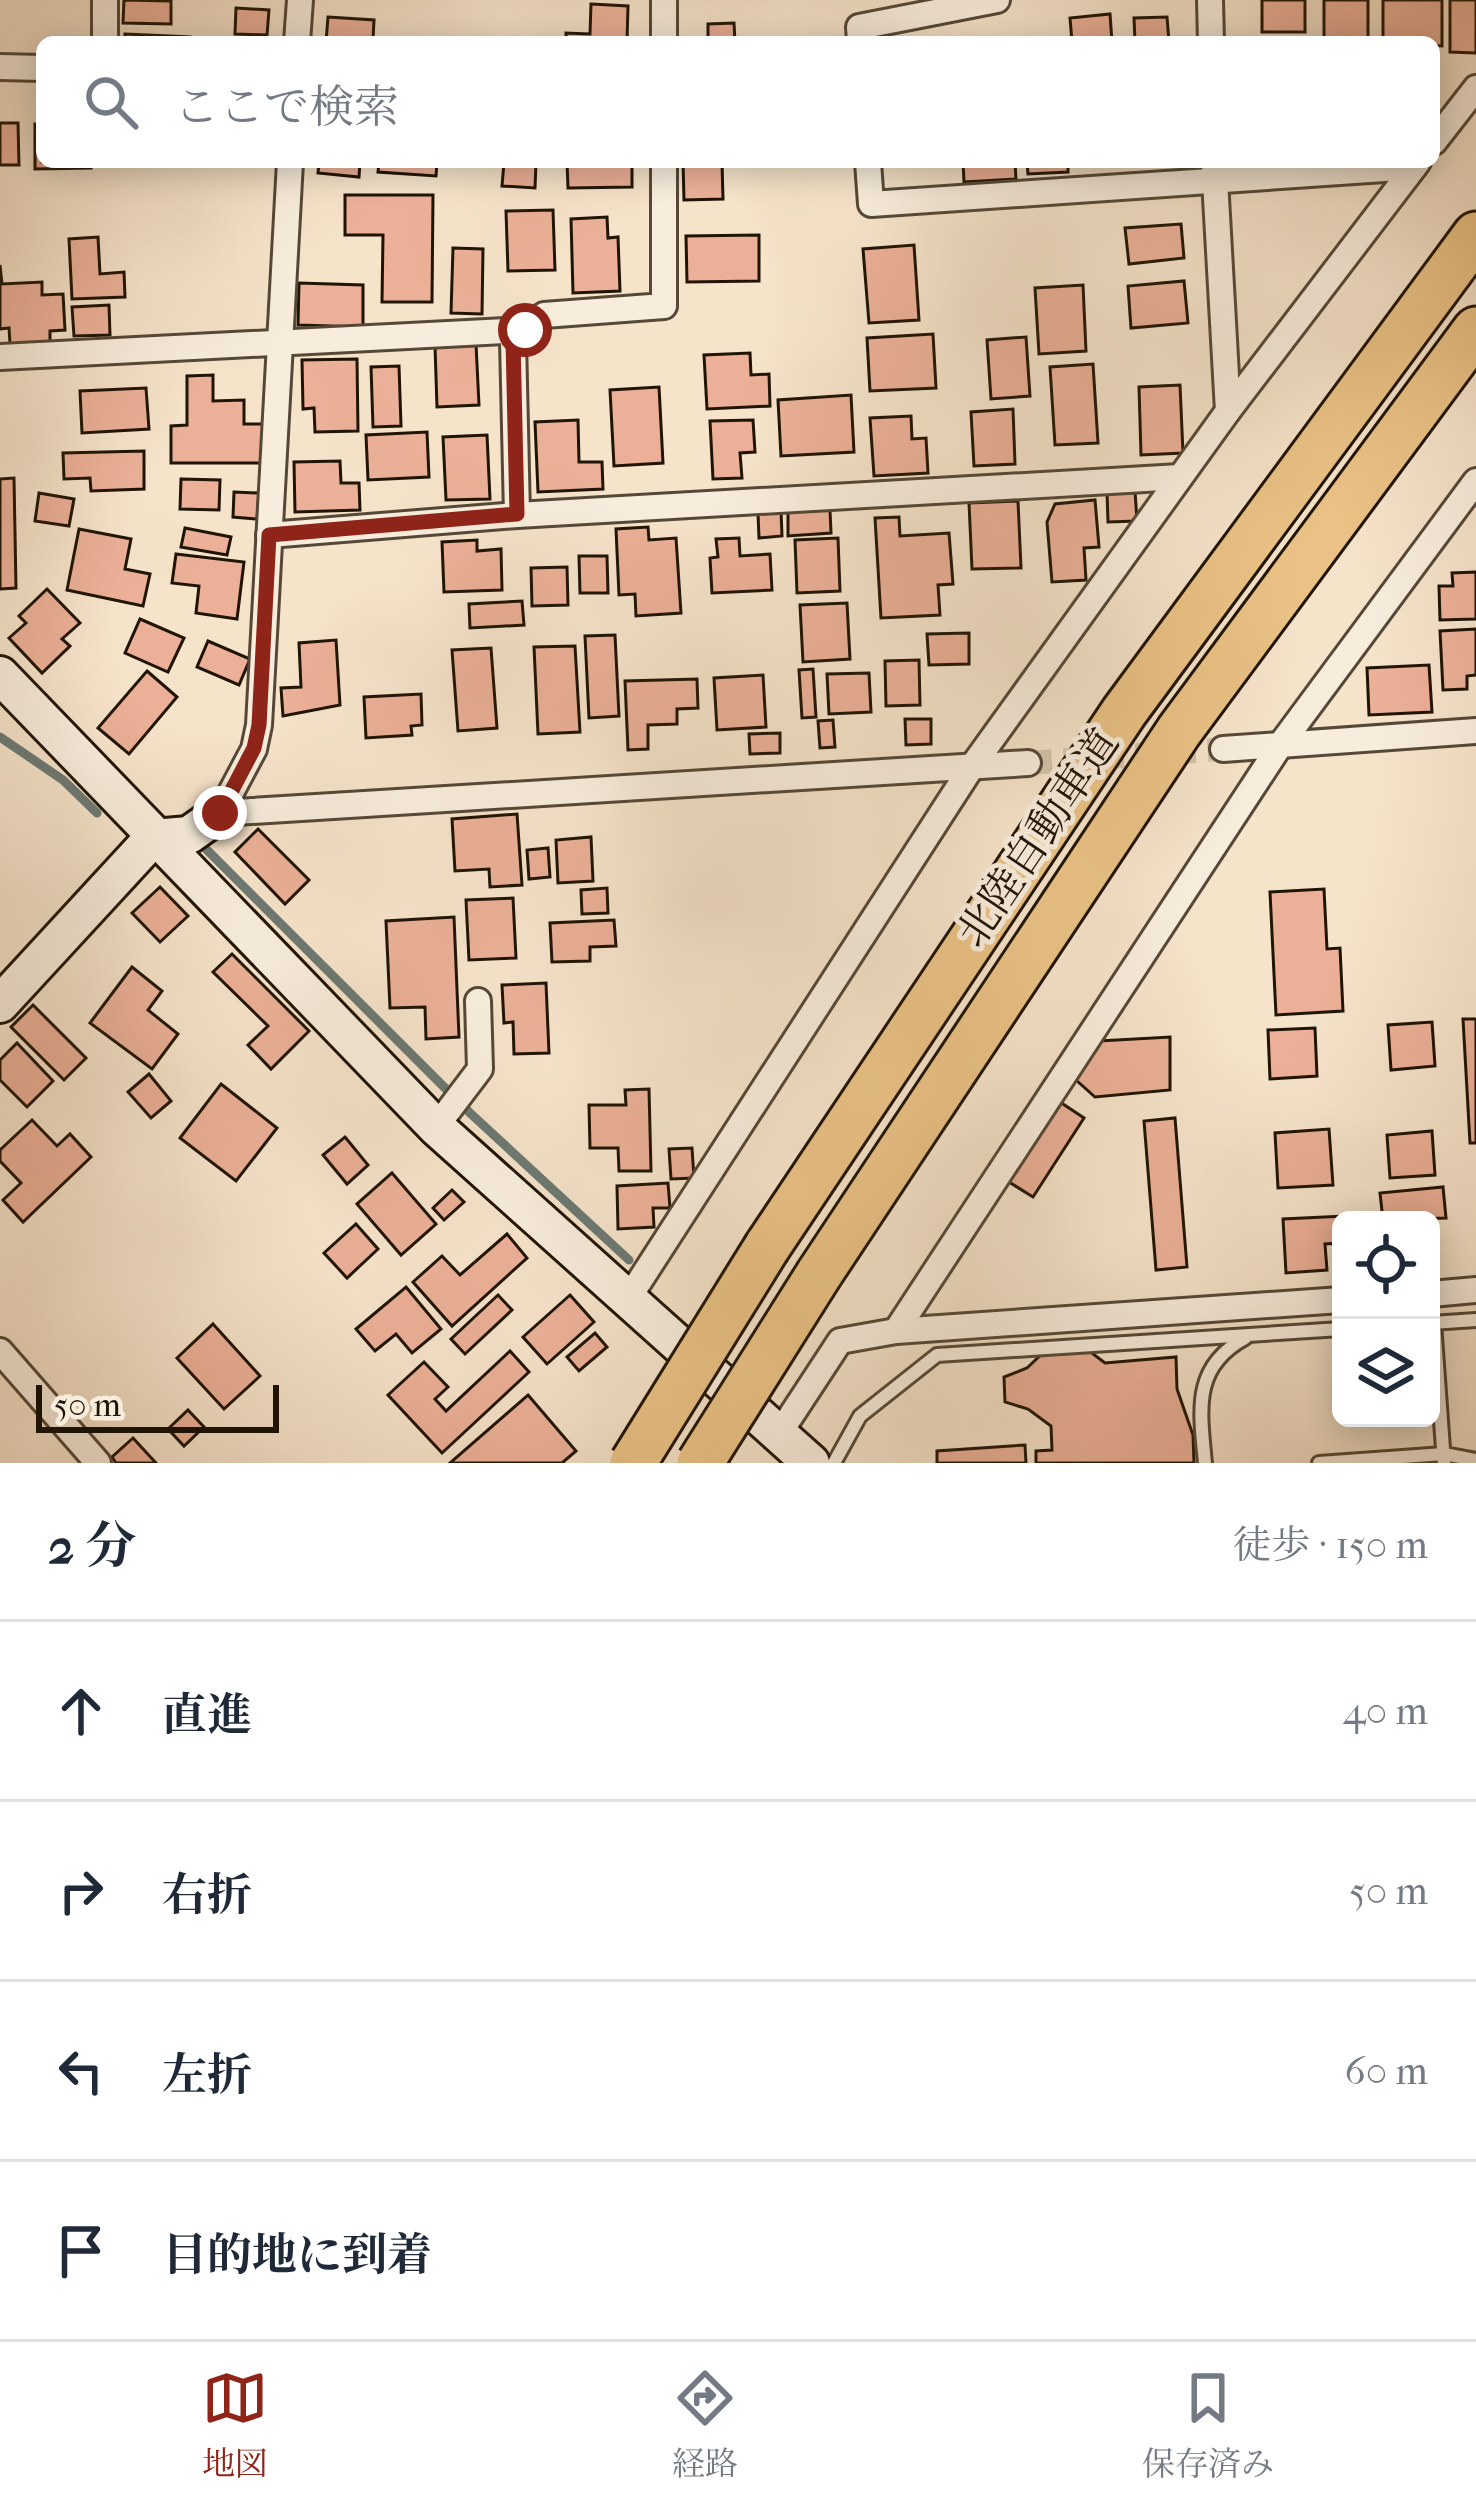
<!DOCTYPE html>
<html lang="ja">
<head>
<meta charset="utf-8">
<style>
  :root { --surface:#fff; --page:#f6f6f7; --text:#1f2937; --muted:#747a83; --line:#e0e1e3; --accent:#8f2418 }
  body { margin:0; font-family:"IM FELL French Canon","Noto Serif JP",serif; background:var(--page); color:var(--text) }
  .controls { position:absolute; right:36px; bottom:36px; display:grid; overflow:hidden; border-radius:18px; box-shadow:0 6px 30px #0003 }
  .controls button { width:108px; height:108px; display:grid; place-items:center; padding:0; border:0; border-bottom:3px solid var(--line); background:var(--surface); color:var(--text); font:60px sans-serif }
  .scale { position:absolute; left:36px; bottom:30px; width:243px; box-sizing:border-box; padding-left:12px; border:6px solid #201405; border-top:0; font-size:33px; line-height:42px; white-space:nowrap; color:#201405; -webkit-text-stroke:9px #f8eddd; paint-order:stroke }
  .stop { position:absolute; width:36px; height:36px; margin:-27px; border:9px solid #8f2418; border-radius:50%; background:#fff }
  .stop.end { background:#8f2418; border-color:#fff; box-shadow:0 3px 12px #0008 }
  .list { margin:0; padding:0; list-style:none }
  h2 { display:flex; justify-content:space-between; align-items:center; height:156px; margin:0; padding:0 48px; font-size:51px }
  h2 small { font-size:39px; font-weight:400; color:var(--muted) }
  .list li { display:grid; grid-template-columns:78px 1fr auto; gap:36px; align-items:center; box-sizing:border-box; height:180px; padding:0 48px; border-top:3px solid var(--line) }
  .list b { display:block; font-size:45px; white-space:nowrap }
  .list em { font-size:39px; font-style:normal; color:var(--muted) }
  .icon { flex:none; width:66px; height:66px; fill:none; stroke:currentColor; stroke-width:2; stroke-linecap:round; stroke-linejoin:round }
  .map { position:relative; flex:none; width:1476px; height:1463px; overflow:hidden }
  .search { position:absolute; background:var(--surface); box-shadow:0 6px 30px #0003; left:36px; right:36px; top:36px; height:132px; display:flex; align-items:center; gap:30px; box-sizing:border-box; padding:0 42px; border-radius:18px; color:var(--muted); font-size:45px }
  .sheet { height:876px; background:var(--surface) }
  nav { display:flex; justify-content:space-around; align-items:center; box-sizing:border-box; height:168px; border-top:3px solid var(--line); background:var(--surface); font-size:33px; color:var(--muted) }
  nav a { display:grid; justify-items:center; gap:6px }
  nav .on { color:var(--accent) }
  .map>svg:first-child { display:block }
</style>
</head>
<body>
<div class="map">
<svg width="1476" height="1463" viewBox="0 0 1476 1463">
  <rect width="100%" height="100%" fill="#f5e3ca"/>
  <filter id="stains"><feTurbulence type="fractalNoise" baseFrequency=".00167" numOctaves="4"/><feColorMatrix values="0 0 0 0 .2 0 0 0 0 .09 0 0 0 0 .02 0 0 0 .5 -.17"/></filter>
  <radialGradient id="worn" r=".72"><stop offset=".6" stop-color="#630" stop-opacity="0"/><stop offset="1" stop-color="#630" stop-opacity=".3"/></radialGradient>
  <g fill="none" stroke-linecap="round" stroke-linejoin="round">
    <!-- stream -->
    <g stroke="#6c7973" stroke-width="9">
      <polyline points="0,737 63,780 97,813"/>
      <polyline points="206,849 470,1113 629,1260"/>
    </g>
  </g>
  <!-- building -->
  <g fill="#ebb097" stroke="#201405" stroke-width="3">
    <polygon points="124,0 171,1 171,24 123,23"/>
    <rect x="1262" y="0" width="43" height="32"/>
    <rect x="1324" y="0" width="44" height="42"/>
    <polygon points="1383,0 1442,0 1442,46 1383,42"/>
    <polygon points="1450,0 1476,0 1476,53 1450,52"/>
    <polygon points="591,4 628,6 627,42 566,42 566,33 590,34"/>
    <polygon points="236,8 269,10 267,35 235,34"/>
    <polygon points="1110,14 1112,42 1072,42 1070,18"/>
    <polygon points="328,17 374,20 373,39 394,42 326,42"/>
    <polygon points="1167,17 1169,42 1135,42 1134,18"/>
    <polygon points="734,23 735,42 708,42 708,24"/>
    <polygon points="125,34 190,37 190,42 125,42"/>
    <polygon points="0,123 18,123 19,165 0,165"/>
    <polygon points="35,124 42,124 42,162 91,162 91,168 35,169"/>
    <polygon points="319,162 360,162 359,177 318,173"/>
    <polygon points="379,162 437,162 436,176 378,172"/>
    <polygon points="504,162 536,162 535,188 502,186"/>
    <polygon points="567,162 632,162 632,187 568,188"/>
    <polygon points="683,162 722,162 723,199 684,200"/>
    <polygon points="963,162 1015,162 1016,179 964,182"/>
    <polygon points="1027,162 1068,162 1068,172 1028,174"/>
    <polygon points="345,195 433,195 432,302 382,302 383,235 345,235"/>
    <polygon points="553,210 555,270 508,271 506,211"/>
    <polygon points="607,217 608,238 618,237 620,291 573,293 571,219"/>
    <polygon points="1181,224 1184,258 1129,264 1125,228"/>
    <polygon points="759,235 759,281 687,282 686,236"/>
    <polygon points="98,237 100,274 124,272 125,297 72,299 69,239"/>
    <polygon points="914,245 919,320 869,323 863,249"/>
    <polygon points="453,248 483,249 482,314 451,313"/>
    <polygon points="0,265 2,284 42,282 42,295 63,294 65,330 50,331 50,342 10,344 9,328 0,329"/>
    <polygon points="1184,281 1188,323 1131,328 1128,286"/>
    <polygon points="299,283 363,285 363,327 298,325"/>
    <polygon points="1083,285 1086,351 1039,354 1035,288"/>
    <polygon points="109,305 110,335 74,336 72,307"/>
    <polygon points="933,334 936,388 870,391 867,338"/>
    <polygon points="1026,337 1030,396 991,399 987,340"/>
    <polygon points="476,344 479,405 437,407 435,346"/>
    <polygon points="750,353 751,375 769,374 770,406 707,409 704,355"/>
    <polygon points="357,359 358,431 315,432 314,408 303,409 302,360"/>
    <polygon points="1093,364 1098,443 1055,445 1050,367"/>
    <polygon points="399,366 401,426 373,427 371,367"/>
    <polygon points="213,375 213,401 244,400 244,424 263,424 263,463 171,463 171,426 187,425 187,376"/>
    <polygon points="1180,385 1183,453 1141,455 1139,387"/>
    <polygon points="659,387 663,463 614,466 610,390"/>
    <polygon points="146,388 149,429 82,433 80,391"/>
    <polygon points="851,395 854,452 781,456 778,400"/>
    <polygon points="1013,409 1015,464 974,466 971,412"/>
    <polygon points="911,416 912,439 926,438 928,473 874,476 870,418"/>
    <polygon points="578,420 579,462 602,462 603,489 538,492 535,422"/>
    <polygon points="753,420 755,452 740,453 742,478 713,479 710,421"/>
    <polygon points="427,432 429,477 368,480 366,435"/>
    <polygon points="487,435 490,499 446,500 443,437"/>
    <polygon points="144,451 144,489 91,491 90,478 64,479 63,453"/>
    <polygon points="340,461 341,483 359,483 360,510 295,512 294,462"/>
    <polygon points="14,478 16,588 0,589 0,479"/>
    <polygon points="181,479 220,480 219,510 180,509"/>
    <polygon points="1135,491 1137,521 1108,522 1107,492"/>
    <polygon points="234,492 259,493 257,519 233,517"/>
    <polygon points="39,493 74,499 69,526 35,521"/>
    <polygon points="1095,500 1099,547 1084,548 1086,580 1052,582 1047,522 1055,504"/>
    <polygon points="1018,501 1021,568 972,569 969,503"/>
    <polygon points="830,510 831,533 788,536 788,512"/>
    <polygon points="781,511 782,536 759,538 758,513"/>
    <polygon points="899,517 900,536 949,533 953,584 938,585 940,615 881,618 875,518"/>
    <polygon points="648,527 649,540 676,538 681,613 636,616 635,594 619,595 616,529"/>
    <polygon points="185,528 231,537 227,555 181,547"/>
    <polygon points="79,529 131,539 125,569 150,574 143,606 67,590"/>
    <polygon points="739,538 740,556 770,554 772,590 712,593 710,558 718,557 716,539"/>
    <polygon points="838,538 840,591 797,593 795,540"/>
    <polygon points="477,540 477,551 501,549 502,590 444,592 442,542"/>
    <polygon points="176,554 244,562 237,619 196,613 199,586 172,583"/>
    <polygon points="579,556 607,556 608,593 580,593"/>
    <polygon points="567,567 568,605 532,606 531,568"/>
    <polygon points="1476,572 1476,619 1440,620 1439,586 1453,586 1452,573"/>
    <polygon points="47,589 80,623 62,639 70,646 42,673 9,638 26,623 19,616"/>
    <polygon points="522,601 524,625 470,628 469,604"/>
    <polygon points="847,603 850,659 803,662 800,605"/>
    <polygon points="140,619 184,638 168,672 125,653"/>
    <polygon points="1476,629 1476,675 1467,676 1467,689 1443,690 1440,631"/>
    <polygon points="969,633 969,664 929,665 927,634"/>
    <polygon points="615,635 619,716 589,718 585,636"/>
    <polygon points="336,640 340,705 283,716 281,688 301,687 299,643"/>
    <polygon points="208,641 250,659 239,685 197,667"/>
    <polygon points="575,646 580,732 538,734 534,647"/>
    <polygon points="491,648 497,728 458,731 452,650"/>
    <polygon points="919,660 920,705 886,706 885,661"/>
    <polygon points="1429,665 1432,712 1369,715 1367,668"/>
    <polygon points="813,669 816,717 802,718 799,670"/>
    <polygon points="147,671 177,697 129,754 98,728"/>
    <polygon points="869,673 871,712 829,714 827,674"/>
    <polygon points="763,675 766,727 717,730 714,678"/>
    <polygon points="697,679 698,708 677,709 677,724 648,725 648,749 628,750 625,681"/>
    <polygon points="421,694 422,725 411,726 412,735 366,738 364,697"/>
    <polygon points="905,719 931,719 931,744 906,745"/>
    <polygon points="833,720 835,747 820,748 818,721"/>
    <polygon points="780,733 780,753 750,754 749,734"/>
    <polygon points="517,814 522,885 490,887 489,869 455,871 452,819"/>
    <polygon points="258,829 309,880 285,904 235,852"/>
    <polygon points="591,837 593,881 558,883 556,840"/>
    <polygon points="548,848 550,877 529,879 527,850"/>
    <polygon points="160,887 188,916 160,942 132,913"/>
    <polygon points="607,888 608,913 582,914 581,890"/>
    <polygon points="1324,889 1327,949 1340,948 1343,1011 1276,1015 1270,892"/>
    <polygon points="513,898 516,958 469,960 466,900"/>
    <polygon points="454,917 459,1037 426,1039 425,1007 390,1008 386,921"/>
    <polygon points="614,920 616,946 590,947 590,961 552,962 550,923"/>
    <polygon points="232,954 309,1031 271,1069 248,1045 268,1026 213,972"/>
    <polygon points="132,967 162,991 148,1010 178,1034 152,1069 90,1023"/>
    <polygon points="546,983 549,1053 514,1054 513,1022 504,1023 502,985"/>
    <polygon points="33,1005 86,1058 64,1080 11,1027"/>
    <polygon points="1463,1019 1476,1019 1476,1143 1470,1143"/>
    <polygon points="1432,1022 1435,1066 1391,1070 1388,1025"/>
    <polygon points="1315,1028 1317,1076 1270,1079 1268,1030"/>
    <polygon points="1170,1037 1170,1090 1095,1097 1076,1080 1099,1041"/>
    <polygon points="17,1043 53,1081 27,1107 0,1080 0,1060"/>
    <polygon points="149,1074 171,1101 151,1118 128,1092"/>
    <polygon points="221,1084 277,1128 236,1181 180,1138"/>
    <polygon points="649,1089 651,1171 619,1171 618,1148 590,1148 589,1105 626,1105 625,1090"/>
    <polygon points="1060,1102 1084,1118 1033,1197 1009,1182"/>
    <polygon points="1175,1118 1187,1267 1156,1270 1144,1121"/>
    <polygon points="32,1120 57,1146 70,1134 91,1157 23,1222 3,1200 21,1183 0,1161 0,1150"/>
    <polygon points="1329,1129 1333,1185 1278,1188 1275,1133"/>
    <polygon points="1432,1131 1435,1175 1390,1178 1387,1135"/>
    <polygon points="345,1137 368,1165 347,1184 323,1155"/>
    <polygon points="692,1148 694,1178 671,1179 669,1149"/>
    <polygon points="392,1173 436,1224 401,1255 357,1204"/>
    <polygon points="668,1183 670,1208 653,1208 654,1227 618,1229 617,1186"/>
    <polygon points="1443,1187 1446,1218 1383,1220 1380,1193"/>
    <polygon points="452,1190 464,1202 444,1220 433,1208"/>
    <polygon points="1345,1216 1341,1243 1325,1244 1327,1270 1286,1273 1283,1219"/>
    <polygon points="356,1224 378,1249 347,1278 324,1253"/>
    <polygon points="507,1234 527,1258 452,1326 413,1282 442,1256 460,1275"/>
    <polygon points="406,1287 441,1329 412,1353 396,1334 375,1351 356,1329"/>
    <polygon points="498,1295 512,1310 465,1354 451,1339"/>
    <polygon points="570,1295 594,1322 547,1364 523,1337"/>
    <polygon points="213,1324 260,1376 224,1409 177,1358"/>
    <polygon points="595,1333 607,1347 579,1371 567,1357"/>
    <polygon points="1084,1347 1105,1363 1176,1357 1177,1389 1193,1435 1194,1463 1036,1463 1036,1451 1052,1450 1051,1426 1028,1409 1005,1402 1004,1377 1027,1368 1046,1350"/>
    <polygon points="510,1351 529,1372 442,1453 388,1395 424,1362 448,1387 435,1399 446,1411"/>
    <polygon points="528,1395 576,1451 562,1463 450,1463"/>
    <polygon points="188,1410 204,1427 184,1446 168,1429"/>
    <polygon points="133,1438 156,1463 116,1463 112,1457"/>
    <polygon points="1025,1445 1026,1463 937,1463 937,1451"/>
  </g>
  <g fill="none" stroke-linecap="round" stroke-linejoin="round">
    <!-- street-tunnel -->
    <polyline stroke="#d5c4ac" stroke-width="24" stroke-dasharray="24 12" stroke-linecap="butt" points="1028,763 1223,749"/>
    <!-- lane casing -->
    <g stroke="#554836" stroke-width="18">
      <g id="lane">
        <polyline points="1431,1323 1476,1320"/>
        <polyline points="1434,1323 1444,1463"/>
        <polyline points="834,1463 860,1416 937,1355 1341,1329"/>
        <path d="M1205 1463C1200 1410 1192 1367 1245 1338"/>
        <polyline points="1319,1463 1444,1454 1476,1460"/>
      </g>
    </g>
    <!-- street casing -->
    <g stroke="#554836" stroke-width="30">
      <g id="street">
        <polyline points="105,0 105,42"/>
        <polyline points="664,0 664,42"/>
        <polyline points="1210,0 1211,42"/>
        <polyline points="297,42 300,0"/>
        <polyline points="860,42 859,27 997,0"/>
        <polyline points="0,67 42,68"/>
        <polyline points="1434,142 1476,88"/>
        <polyline points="290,162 259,725 254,749 220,813 1028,763"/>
        <polyline points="868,162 871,204 1414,167"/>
        <polyline points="1214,162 1228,411"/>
        <polyline points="0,357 525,330"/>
        <polyline points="517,515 513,340 544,315 664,306 664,162"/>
        <polyline points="269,535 517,515 1180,477"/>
        <polyline points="1223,749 1476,731"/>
        <polyline points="436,1127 480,1069 478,1001"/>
        <polyline points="1431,1294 1476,1290"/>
        <polyline points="628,1299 971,768 1228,411 1418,162"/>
        <polyline points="896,1331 1341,1300"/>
        <polyline points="0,1351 98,1463"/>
        <polyline points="777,1437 840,1341 896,1331 1281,744 1476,481"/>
      </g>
    </g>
    <!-- secondary casing -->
    <g stroke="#201405" stroke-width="42">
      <g id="secondary">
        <polyline points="0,675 436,1127 811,1463"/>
        <polyline points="0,1004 153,838 189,835 220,813"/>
      </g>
    </g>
    <!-- highway casing -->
    <g stroke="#201405" stroke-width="51">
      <g id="highway">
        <polyline points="767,1247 1124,712 1476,235"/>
        <polyline points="819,1274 1179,731 1476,330"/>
      </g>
    </g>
    <!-- lane -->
    <use href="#lane" stroke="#f8eddd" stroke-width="12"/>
    <!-- street -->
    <use href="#street" stroke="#f8eddd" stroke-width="24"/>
    <!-- secondary -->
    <use href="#secondary" stroke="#f8eddd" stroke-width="36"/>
    <!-- highway -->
    <use href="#highway" stroke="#eac285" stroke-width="45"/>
    <!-- highway-bridge casing -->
    <g stroke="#201405" stroke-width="51" stroke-linecap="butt">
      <g id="highway-bridge">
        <polyline points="633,1463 767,1247"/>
        <polyline points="700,1463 819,1274"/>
      </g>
    </g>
    <!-- highway-bridge -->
    <use href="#highway-bridge" stroke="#eac285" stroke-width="45"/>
  </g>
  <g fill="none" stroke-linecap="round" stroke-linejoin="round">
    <!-- route -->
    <polyline stroke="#8f2418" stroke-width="15" points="220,813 254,748 259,725 269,535 517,514 513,340 525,330"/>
  </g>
  <g text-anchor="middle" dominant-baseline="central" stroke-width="10" stroke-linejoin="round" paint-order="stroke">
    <!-- street labels -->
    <g font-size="42" fill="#201405" stroke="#f8eddd">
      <text transform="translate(1038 838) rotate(-56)">北陸自動車道</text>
    </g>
  </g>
  <rect width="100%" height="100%" filter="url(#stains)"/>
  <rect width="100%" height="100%" fill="url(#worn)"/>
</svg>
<div class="controls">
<button><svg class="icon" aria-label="locate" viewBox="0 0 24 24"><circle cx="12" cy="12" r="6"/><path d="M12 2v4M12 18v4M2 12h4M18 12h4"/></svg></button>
<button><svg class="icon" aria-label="layers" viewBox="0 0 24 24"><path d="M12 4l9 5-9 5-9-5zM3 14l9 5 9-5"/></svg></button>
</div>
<div class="scale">50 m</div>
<div class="stop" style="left:525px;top:330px"></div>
<div class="stop end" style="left:220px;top:813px"></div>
<div class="search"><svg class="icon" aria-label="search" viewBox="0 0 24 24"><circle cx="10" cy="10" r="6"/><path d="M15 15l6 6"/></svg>ここで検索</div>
</div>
<section class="sheet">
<h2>2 分<small>徒歩 · 150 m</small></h2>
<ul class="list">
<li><svg class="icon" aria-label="ahead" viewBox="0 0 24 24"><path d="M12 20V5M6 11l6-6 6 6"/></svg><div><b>直進</b></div><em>40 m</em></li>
<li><svg class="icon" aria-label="right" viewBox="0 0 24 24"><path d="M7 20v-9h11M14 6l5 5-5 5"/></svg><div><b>右折</b></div><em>50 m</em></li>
<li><svg class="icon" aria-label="left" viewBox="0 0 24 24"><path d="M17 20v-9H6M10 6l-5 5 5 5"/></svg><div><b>左折</b></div><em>60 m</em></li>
<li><svg class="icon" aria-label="arrive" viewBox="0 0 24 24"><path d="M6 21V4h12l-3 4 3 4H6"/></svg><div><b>目的地に到着</b></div></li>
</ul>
</section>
<nav>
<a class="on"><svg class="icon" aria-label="map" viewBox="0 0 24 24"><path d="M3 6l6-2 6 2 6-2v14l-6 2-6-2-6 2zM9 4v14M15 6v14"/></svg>地図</a>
<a><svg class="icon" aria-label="directions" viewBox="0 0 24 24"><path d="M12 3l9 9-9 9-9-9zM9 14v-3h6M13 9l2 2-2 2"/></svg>経路</a>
<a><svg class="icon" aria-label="saved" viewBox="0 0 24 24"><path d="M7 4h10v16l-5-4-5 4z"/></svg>保存済み</a>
</nav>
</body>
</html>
